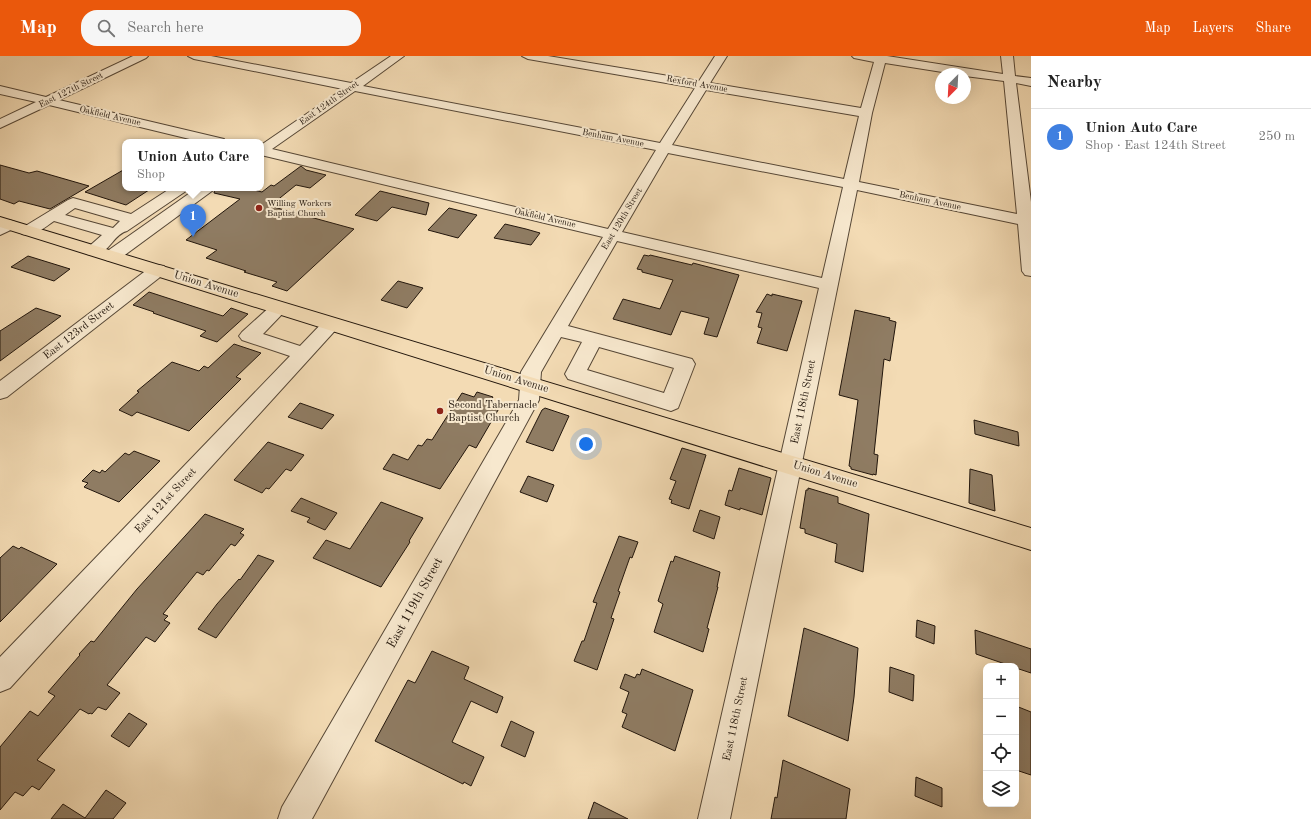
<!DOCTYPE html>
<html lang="en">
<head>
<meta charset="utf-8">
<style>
  :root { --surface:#fff; --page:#f6f6f6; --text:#222; --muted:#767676; --line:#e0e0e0; --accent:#ea580c }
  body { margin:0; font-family:"Old Standard TT",serif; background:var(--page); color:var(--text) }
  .controls { position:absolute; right:12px; bottom:12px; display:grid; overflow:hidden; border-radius:8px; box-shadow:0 4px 16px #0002 }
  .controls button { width:36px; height:36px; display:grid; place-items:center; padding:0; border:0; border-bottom:1px solid var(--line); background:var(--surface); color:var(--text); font:20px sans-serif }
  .compass { position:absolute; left:935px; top:12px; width:36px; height:36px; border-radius:50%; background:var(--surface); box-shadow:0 4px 16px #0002; rotate:204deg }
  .you { position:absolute; left:586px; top:388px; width:14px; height:14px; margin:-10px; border:3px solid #fff; border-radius:50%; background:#1a73e8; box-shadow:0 0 0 6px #1a73e833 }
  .badge { display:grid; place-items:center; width:26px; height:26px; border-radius:50%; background:var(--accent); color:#fff; font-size:13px; font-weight:700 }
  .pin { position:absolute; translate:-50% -33px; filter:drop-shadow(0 1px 2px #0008) }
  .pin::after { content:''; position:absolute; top:21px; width:14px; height:12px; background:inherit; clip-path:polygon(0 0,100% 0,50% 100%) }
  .popup { position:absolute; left:122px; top:83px; width:142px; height:52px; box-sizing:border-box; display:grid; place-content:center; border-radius:8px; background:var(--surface); filter:drop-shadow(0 1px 3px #0005); font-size:13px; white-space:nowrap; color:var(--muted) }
  .popup b { font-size:15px; color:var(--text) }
  .popup::after { content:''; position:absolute; left:50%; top:100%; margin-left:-8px; border:8px solid transparent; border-top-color:var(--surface) }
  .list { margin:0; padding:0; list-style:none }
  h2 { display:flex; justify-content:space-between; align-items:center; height:52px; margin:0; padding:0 16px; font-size:17px }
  h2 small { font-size:13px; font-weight:400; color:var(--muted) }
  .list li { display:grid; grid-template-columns:26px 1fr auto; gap:12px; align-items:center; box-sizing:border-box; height:56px; padding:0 16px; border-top:1px solid var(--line) }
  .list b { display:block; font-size:15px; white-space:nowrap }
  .list p { margin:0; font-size:13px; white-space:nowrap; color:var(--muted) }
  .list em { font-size:13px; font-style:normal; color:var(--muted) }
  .icon { flex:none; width:22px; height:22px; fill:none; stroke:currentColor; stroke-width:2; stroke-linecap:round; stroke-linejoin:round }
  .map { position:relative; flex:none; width:1031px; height:763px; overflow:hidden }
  header { display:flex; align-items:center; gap:24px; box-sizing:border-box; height:56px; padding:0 20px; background:var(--accent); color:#fff }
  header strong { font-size:19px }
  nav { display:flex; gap:22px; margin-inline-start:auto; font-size:14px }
  .search { width:280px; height:36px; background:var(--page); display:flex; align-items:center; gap:10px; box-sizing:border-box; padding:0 14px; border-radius:16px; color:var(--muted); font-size:15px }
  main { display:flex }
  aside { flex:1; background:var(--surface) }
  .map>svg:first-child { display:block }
</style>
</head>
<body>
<header>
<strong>Map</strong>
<div class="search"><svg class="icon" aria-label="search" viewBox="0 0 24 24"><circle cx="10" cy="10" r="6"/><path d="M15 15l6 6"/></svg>Search here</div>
<nav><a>Map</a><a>Layers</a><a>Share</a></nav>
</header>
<main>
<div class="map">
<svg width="1031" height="763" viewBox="0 0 1031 763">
  <rect width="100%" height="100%" fill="#f3dbb4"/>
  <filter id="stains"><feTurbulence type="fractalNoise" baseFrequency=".005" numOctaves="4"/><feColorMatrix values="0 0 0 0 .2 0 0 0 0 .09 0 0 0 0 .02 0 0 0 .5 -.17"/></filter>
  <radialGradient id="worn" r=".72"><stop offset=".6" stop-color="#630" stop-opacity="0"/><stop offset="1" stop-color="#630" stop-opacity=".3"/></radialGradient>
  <!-- building -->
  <g fill="#8f7c63" stroke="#22160c">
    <polygon points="0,109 29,117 37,115 89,130 50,153 19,145 14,148 0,143"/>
    <polygon points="301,110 306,114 326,119 310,132 296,129 270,150 354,173 287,235 272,230 277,226 244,216 246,215 206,202 217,194 186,184 240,143 214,137 215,132 246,132 262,136 271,129 274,130"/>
    <polygon points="125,113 125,132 152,132 126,149 85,136"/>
    <polygon points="380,135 429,147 426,159 392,151 377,165 355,159"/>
    <polygon points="449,152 477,159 458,182 428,174"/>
    <polygon points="505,168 526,173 540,177 531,189 494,182"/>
    <polygon points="644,199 649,200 650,199 692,209 693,207 739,219 717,281 704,278 709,262 681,255 671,279 613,263 623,243 660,253 673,224 642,216 642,214 637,213"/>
    <polygon points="28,200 70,213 54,225 11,211"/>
    <polygon points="398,225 423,232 407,252 381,244"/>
    <polygon points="149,236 223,260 231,252 248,258 217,286 200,280 206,275 153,257 154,256 133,249"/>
    <polygon points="767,238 772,240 772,238 802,245 787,295 757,287 762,272 758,271 762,257 756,256"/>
    <polygon points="36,252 61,260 0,305 0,275"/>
    <polygon points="855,254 890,262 889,264 896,266 890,305 884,303 874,398 878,399 876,419 873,418 873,419 851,413 851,411 849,410 858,344 839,339"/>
    <polygon points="234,288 261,297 236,321 241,323 189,375 137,356 132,360 119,354 139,336 137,335 172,306 199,315 204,310 208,312"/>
    <polygon points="477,336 493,341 490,346 501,349 476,392 469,389 440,433 383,413 393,398 408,404 418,389 422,390 427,383 432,384 462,337 474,341"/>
    <polygon points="300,347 334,359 322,373 288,361"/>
    <polygon points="545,352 569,360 553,395 526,386 542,354"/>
    <polygon points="974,364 1018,376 1019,390 975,378"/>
    <polygon points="268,386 304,399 291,415 286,413 269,433 266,432 262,437 234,424"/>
    <polygon points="682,392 706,399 689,453 671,447 672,444 669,443 676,425 670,423"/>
    <polygon points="134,395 160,405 119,446 84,431 88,427 82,425 93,414 100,417 102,414 105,416 125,397 129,399"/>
    <polygon points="739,412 771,422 762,459 740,452 740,454 725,449 729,434 732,435"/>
    <polygon points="970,413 992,419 995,455 969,447"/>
    <polygon points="528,420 554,429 547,446 520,436"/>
    <polygon points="808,432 838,441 838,447 869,458 863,516 835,506 837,488 805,477 805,473 800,472 806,434 808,434"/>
    <polygon points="301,442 337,457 325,474 307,466 310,462 291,455"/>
    <polygon points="381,446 423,462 409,485 410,486 381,531 313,502 326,484 350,493"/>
    <polygon points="700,454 720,461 714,483 693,475"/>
    <polygon points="205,458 244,473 240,477 244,479 235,490 231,488 209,515 207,514 203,519 197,516 163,558 168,560 164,564 170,567 155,586 146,581 107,629 120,637 106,654 98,651 92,658 90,657 89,658 80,653 37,704 55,714 39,734 32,730 23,740 15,736 0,754 0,691 30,655 38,660 55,640 48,636 80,599 79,598 91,585 94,586 137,533"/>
    <polygon points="619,480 638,486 632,502 630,501 618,535 620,536 611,562 614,563 597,614 574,605 582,585 584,585 597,547 593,546"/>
    <polygon points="13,490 19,493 21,491 57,508 0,566 0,502"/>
    <polygon points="258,499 274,505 216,582 198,573 217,548 239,523 240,524"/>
    <polygon points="675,500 720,516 717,531 718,531 707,572 709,573 703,596 654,576 663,548 658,545 671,505 673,506"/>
    <polygon points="917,564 935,570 934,588 916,581"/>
    <polygon points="804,572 858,592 854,641 848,685 788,660"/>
    <polygon points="975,574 1031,593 1031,617 1016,612 1016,610 1011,610 976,598"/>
    <polygon points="432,595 469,611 464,623 503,641 497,657 471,645 452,686 484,701 471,730 464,726 463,728 375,685 408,624 415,627"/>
    <polygon points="890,611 914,619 913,645 889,636"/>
    <polygon points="642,613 693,634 675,695 622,671 627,658 622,656 629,636 620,632 625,618 635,622 637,618 640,619"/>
    <polygon points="1016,650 1031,656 1031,719 1016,714"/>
    <polygon points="129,657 147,668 129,691 111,680"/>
    <polygon points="511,665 534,676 525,701 501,690"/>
    <polygon points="783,704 850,733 846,763 771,763 775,741 777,742"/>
    <polygon points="916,721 942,732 942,751 915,740"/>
    <polygon points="106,734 126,747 113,763 51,763 63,748 85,762"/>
    <polygon points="594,746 628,763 588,763"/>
  </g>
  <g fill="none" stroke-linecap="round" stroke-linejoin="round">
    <!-- minor casing -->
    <g stroke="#564736" stroke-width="2">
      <g id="minor">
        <polygon points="133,0 148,0 146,2 59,44 224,83 226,86 202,86 49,49 0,72 0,63 36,46 0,38 0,30 46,41"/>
        <path d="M188 0H211L351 27 391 0H404L363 30 660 87 695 32 528 3 522 0H548L699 25 715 0H727L710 27 861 52 874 6 854 2 852 0H887L1003 18 1001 0H1013L1015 20 1031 22V30L1016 27 1031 146V220L1025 219 1022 215 1018 168 857 134 730 763H698L819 232 617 185 568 270 692 303 695 308 678 352 671 355 568 323 565 318 582 286 561 281 541 316 539 344 312 763H278L282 751 519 344 521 316 603 181 261 99V89L343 33 194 3ZM885 7 955 18H965V20L1004 25 1017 158 859 126 872 57ZM706 34 859 60 844 123 672 89ZM355 35 656 94 608 173 272 93ZM668 97 843 131 822 222 622 176ZM599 291 674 312 664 337 587 314Z"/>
        <path d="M171 132H188L186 135 127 175C111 179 109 203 87 198L85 194 102 179 54 165C44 172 34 181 22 178L20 175 22 172 68 144 73 142 131 158ZM75 152 120 165 113 172 65 159Z"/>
        <polygon points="197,132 214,132 212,135 118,204 112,205 106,204 104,200 106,196"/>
        <polygon points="9,164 15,166 17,169 15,172 0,179 0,167"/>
        <polygon points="158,209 164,210 167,214 164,218 7,341 0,343 0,325 152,210"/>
        <polygon points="279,246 285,248 288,252 263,278 300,290 325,264 332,262 339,264 341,268 10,632 0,636 0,601 290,300 242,284 239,280 242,276 273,248"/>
      </g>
    </g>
    <!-- major casing -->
    <g stroke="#22160c" stroke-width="2">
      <polygon id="major" points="0,161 1031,472 1031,494 0,171"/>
    </g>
    <!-- minor -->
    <use href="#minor" fill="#f7e8ce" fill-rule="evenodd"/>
    <!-- major -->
    <use href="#major" fill="#f3dbb4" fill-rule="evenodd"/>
  </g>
  <!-- markers -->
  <g fill="#8f2418" stroke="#f7e8ce" stroke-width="1.5">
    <circle cx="259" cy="152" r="4"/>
    <circle cx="440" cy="355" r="4"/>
  </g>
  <g text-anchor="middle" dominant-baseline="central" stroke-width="4" stroke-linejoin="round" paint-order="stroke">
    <!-- far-street labels -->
    <g font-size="9" fill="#22160c" stroke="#f7e8ce">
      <text transform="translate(697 28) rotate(10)">Rexford Avenue</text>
      <text transform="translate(71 34) rotate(-26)">East 127th Street</text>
      <text transform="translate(329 47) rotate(-35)">East 124th Street</text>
      <text transform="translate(110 60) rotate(13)">Oakfield Avenue</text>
      <text transform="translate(613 82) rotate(11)">Benham Avenue</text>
      <text transform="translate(930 145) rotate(12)">Benham Avenue</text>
      <text transform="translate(545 162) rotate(13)">Oakfield Avenue</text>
      <text transform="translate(622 163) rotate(-59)">East 120th Street</text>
    </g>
    <!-- far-poi labels -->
    <g font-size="9" fill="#22160c" stroke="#f7e8ce" text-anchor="start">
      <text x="267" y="147">Willing Workers<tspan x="267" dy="10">Baptist Church</tspan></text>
    </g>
    <!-- street labels -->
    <g font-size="11" fill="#22160c" stroke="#f7e8ce">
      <text transform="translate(206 229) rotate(17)">Union Avenue</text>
      <text transform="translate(79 275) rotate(-38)">East 123rd Street</text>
      <text transform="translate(516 324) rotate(17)">Union Avenue</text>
      <text transform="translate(804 346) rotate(-78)">East 118th Street</text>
      <text transform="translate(825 419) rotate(17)">Union Avenue</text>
      <text transform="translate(166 445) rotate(-47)">East 121st Street</text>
      <text transform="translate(736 663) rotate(-78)">East 118th Street</text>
    </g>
    <!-- poi labels -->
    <g font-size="11" fill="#22160c" stroke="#f7e8ce" text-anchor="start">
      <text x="448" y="349">Second Tabernacle<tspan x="448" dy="13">Baptist Church</tspan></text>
    </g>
    <!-- near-street labels -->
    <g font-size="13" fill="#22160c" stroke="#f7e8ce">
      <text transform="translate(415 547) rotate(-61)">East 119th Street</text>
    </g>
  </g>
  <rect width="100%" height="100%" filter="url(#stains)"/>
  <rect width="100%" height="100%" fill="url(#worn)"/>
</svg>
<div class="controls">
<button>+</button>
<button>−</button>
<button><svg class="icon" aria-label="locate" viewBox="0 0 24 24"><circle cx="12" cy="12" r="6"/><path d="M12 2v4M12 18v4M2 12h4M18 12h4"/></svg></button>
<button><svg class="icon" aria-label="layers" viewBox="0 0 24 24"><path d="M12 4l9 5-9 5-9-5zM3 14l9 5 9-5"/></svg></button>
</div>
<svg class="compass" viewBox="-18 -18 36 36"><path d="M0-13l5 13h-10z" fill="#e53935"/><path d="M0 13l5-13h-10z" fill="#767676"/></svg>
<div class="you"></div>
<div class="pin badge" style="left:193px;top:181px;background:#3f7fe0">1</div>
<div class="popup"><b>Union Auto Care</b>Shop</div>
</div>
<aside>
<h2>Nearby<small></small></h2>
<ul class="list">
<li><span class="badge" style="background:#3f7fe0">1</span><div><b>Union Auto Care</b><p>Shop · East 124th Street</p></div><em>250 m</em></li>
</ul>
</aside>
</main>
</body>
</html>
